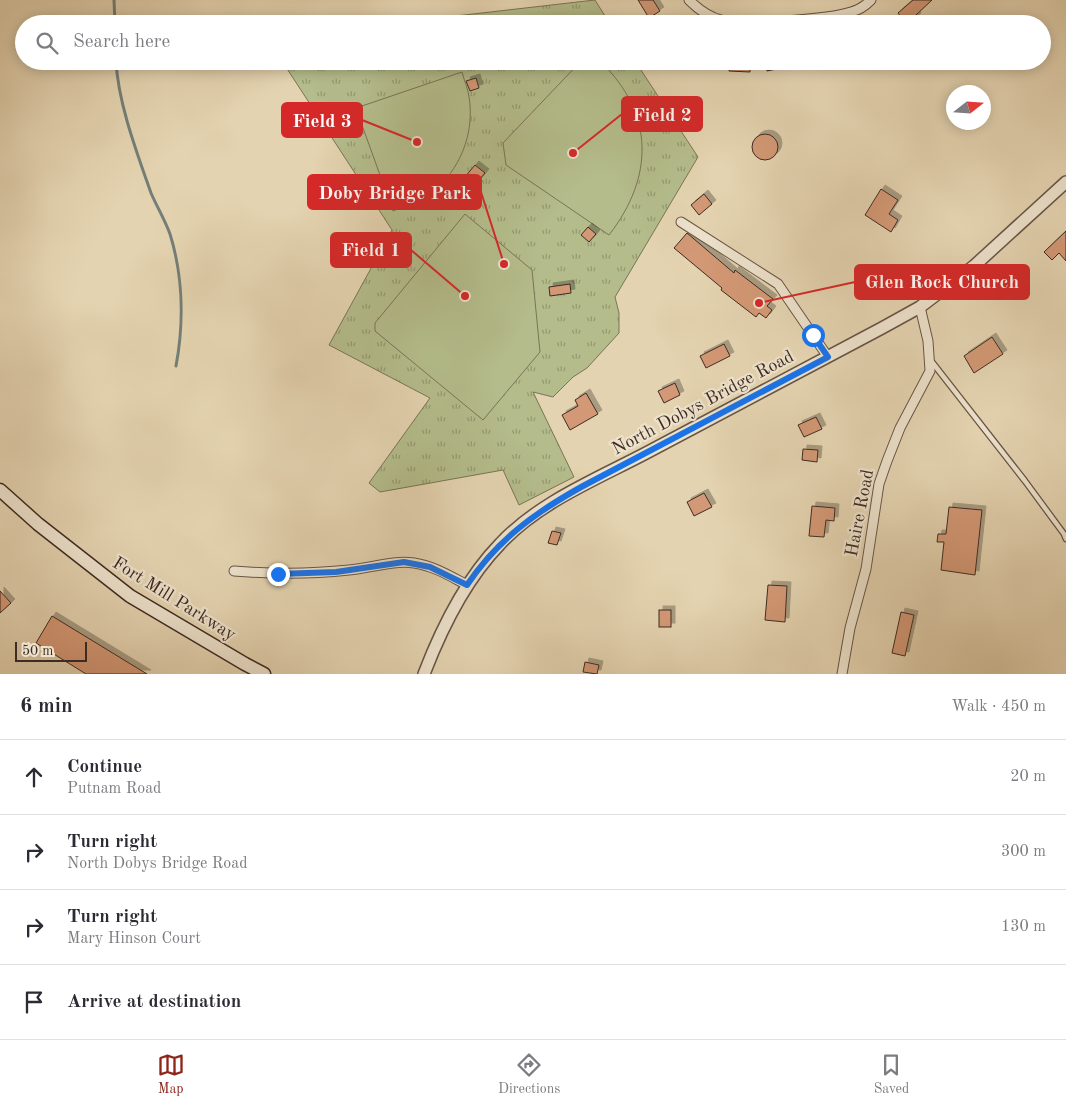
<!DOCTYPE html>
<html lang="en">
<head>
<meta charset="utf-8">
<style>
  :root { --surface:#fff; --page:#f2f2f3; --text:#2b2b33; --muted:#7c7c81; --line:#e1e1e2; --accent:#8f2418 }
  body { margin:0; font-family:"Old Standard TT",serif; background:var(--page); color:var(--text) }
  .compass { position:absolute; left:946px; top:85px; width:45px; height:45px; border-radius:50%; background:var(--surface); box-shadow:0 2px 12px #0003; rotate:73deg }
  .scale { position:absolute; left:15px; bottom:12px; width:72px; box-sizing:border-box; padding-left:5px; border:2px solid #3e2b23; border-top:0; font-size:14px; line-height:18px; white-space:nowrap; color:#3e2b23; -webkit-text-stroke:4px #ede2cc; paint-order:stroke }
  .stop { position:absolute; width:15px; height:15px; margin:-11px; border:4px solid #1a73e8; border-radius:50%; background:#fff }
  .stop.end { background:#1a73e8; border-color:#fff; box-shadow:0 1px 5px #0008 }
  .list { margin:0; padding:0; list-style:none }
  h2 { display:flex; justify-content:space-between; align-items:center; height:65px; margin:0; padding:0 20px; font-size:21px }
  h2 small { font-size:16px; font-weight:400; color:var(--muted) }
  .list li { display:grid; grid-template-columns:32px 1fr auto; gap:15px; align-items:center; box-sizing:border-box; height:75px; padding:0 20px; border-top:1px solid var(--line) }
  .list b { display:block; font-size:19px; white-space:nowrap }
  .list p { margin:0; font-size:16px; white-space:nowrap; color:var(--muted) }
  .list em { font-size:16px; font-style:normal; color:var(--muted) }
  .icon { flex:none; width:28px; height:28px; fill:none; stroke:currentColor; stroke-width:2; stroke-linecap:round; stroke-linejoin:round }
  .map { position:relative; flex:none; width:1066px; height:674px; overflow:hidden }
  .search { position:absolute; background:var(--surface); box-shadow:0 2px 12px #0003; left:15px; right:15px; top:15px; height:55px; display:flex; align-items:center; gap:12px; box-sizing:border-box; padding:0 18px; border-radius:28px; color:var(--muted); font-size:19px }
  .sheet { height:365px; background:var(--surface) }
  nav { display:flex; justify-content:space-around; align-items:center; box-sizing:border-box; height:70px; border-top:1px solid var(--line); background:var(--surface); font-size:14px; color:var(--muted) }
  nav a { display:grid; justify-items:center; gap:2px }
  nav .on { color:var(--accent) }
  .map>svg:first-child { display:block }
</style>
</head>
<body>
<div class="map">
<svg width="1066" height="674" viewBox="0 0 1066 674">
  <defs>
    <pattern id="grass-tufts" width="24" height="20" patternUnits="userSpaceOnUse" patternTransform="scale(1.25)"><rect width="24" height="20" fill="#b4bc8b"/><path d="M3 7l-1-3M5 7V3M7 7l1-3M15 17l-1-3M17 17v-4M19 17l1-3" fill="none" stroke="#949971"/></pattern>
    <filter id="shadow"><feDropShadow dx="4" dy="-4" stdDeviation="0" flood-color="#0004"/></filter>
  </defs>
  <rect width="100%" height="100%" fill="#e4d3b0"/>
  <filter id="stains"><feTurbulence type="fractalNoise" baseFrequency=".004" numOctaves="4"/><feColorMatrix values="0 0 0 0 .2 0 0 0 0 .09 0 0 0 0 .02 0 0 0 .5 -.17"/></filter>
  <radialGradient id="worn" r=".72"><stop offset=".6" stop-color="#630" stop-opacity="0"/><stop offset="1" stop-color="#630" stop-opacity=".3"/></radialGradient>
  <!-- grass -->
  <g fill="url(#grass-tufts)" stroke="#797457">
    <polygon points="595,0 610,24 386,24"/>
    <polygon points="282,61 635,61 698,157 615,297 619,313 619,333 587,368 573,377 553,397 533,392 574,477 519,505 503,470 380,492 369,483 430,398 329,345 392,230"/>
  </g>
  <!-- pitch -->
  <g fill="#b4bc8b" stroke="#797457">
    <path d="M581 61H600C655 114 654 177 609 235L506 165 503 143Z"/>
    <path d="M462 72C464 80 468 89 469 97 475 133 460 171 431 193 419 201 405 206 393 211L358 114 362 106Z"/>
    <polygon points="465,214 532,270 540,352 483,420 375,331 375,323"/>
  </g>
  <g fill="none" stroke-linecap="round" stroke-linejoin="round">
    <!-- stream -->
    <g stroke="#737f78" stroke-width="3">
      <polyline points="114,0 115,24"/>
      <path d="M116 61C118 103 137 153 151 193 157 207 165 220 170 234 183 276 184 323 176 366"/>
    </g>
  </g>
  <!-- building -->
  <g fill="#d39875" stroke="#3e2b23" filter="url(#shadow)">
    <polygon points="638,0 653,0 660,11 649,18"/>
    <polygon points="913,0 932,0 916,15 917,17 909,24 893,24 901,17 898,13"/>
    <polygon points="729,61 750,61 750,72 729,71"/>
    <polygon points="765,61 796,61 796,65 767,71"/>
    <polygon points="476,78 479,88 470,91 466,81"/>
    <circle cx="765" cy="147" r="13"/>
    <polygon points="475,165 485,173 474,186 464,178"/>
    <polygon points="881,189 898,200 889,214 898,220 891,232 865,215"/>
    <polygon points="704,194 712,204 699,215 691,205"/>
    <polygon points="588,227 596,234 589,242 581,235"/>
    <polygon points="1066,231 1066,261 1059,253 1052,260 1044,252"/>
    <polygon points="687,233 734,273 735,270 773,299 767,306 772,310 766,318 759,313 756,317 721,290 722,288 674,248"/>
    <polygon points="570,284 571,293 550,296 549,287"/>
    <polygon points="992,337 1003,354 974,373 964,356"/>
    <polygon points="724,344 730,356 706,368 700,356"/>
    <polygon points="675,383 680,395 664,403 658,391"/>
    <polygon points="586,393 598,414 570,430 562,415 578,406 575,400"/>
    <polygon points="816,417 822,429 804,437 798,425"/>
    <polygon points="803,449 818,450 817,462 802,460"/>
    <polygon points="704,493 712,507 694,516 687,502"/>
    <polygon points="812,506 835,508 834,521 826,520 824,537 809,536"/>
    <polygon points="949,507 982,510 975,575 941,570 944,542 937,542 938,534 946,534"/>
    <polygon points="552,531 561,533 557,545 548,543"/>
    <polygon points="768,585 787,586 785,622 765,620"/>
    <polygon points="0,591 11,603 0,613"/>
    <rect x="659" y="610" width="12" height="17"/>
    <polygon points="901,612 914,615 905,656 892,653"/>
    <polygon points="52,616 147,674 86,674 36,643"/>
    <polygon points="585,662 599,665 597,674 583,672"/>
  </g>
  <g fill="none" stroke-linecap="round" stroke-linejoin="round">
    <!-- service casing -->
    <g stroke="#685546" stroke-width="7">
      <polyline id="service" points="932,362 1025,481 1064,534 1066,539"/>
    </g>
    <!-- minor casing -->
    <g stroke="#685546" stroke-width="11">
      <g id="minor">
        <path d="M689 0C698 9 709 17 721 20 741 26 831 19 851 12 859 10 866 5 871 0"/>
        <polyline points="681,222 778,284 828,357"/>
        <path d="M234 571C272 574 311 574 349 570 371 568 393 560 414 563 434 566 450 576 467 585"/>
        <polyline points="842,674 850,628 866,569 879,484 887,461 900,428 930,371 928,341 920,307"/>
      </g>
    </g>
    <!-- tertiary casing -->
    <g stroke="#685546" stroke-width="14">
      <path id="tertiary" d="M424 674C442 627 465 580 500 544 539 502 597 479 648 452 726 411 804 369 882 328L920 307 974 266 1066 182"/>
    </g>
    <!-- secondary casing -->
    <g stroke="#3e2b23" stroke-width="15">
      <polyline id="secondary" points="0,490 38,524 130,596 245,664 264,674"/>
    </g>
    <!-- service -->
    <use href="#service" stroke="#ede2cc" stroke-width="4.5"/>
    <!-- minor -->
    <use href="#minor" stroke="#ede2cc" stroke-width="9"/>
    <!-- tertiary -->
    <use href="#tertiary" stroke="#ede2cc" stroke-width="11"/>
    <!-- secondary -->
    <use href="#secondary" stroke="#ede2cc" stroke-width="12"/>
  </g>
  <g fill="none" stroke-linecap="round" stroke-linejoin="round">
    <!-- route -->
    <path stroke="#1a73e8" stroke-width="6" d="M278 574 336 572 404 562 430 567 467 585C498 539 536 512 583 486L828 357 813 335"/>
  </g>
  <g text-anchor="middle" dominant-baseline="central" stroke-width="4.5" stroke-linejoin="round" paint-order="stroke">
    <!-- street labels -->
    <g font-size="18" fill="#3e2b23" stroke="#ede2cc">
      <text transform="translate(703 403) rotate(-28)">North Dobys Bridge Road</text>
      <text transform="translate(860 513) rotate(-79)">Haire Road</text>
      <text transform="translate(174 599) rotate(32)">Fort Mill Parkway</text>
    </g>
  </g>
  <!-- callouts -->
  <path fill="none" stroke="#d62828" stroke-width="2" d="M573 153L622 114M417 142L362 120M504 264L481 192M465 296L411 250M759 303L855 282"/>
  <g fill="#d62828" stroke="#ede2cc" stroke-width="2">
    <circle cx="573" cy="153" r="5"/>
    <circle cx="417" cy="142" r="5"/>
    <circle cx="504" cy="264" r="5"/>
    <circle cx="465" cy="296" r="5"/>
    <circle cx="759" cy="303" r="5"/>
  </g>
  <g fill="#d62828" stroke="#d62828" stroke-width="2">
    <rect x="622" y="97" width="80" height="34" rx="5"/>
    <rect x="282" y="103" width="80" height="34" rx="5"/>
    <rect x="308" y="175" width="173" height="34" rx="5"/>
    <rect x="331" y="233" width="80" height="34" rx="5"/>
    <rect x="855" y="265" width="174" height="34" rx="5"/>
  </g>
  <g font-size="19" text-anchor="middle" font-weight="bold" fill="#fff">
    <text x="662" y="121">Field 2</text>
    <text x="322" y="127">Field 3</text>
    <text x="395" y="199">Doby Bridge Park</text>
    <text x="371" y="256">Field 1</text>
    <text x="942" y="288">Glen Rock Church</text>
  </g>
  <rect width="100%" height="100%" filter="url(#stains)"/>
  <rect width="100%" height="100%" fill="url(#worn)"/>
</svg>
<svg class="compass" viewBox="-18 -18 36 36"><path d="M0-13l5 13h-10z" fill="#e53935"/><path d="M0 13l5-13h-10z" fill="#7c7c81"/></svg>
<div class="scale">50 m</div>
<div class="stop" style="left:813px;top:335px"></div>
<div class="stop end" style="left:278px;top:574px"></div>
<div class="search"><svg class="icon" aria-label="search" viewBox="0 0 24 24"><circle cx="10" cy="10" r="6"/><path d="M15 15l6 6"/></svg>Search here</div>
</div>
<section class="sheet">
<h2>6 min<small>Walk · 450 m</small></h2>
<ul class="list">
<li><svg class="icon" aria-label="ahead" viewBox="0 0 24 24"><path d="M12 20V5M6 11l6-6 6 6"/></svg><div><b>Continue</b><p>Putnam Road</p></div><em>20 m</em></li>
<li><svg class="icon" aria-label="right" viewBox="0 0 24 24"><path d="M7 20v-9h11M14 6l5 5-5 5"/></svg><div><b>Turn right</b><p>North Dobys Bridge Road</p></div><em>300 m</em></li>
<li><svg class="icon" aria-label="right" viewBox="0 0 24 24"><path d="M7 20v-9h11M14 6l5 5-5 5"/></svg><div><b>Turn right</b><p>Mary Hinson Court</p></div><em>130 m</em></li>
<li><svg class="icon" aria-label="arrive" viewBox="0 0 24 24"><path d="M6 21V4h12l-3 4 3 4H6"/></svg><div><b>Arrive at destination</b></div></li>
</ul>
</section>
<nav>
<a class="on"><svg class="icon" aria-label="map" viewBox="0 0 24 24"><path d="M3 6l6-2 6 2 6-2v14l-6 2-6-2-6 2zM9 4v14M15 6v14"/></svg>Map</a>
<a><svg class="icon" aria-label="directions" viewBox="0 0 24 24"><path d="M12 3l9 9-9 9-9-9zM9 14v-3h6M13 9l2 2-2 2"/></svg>Directions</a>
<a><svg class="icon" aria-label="saved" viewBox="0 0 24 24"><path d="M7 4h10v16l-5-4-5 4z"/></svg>Saved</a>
</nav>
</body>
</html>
